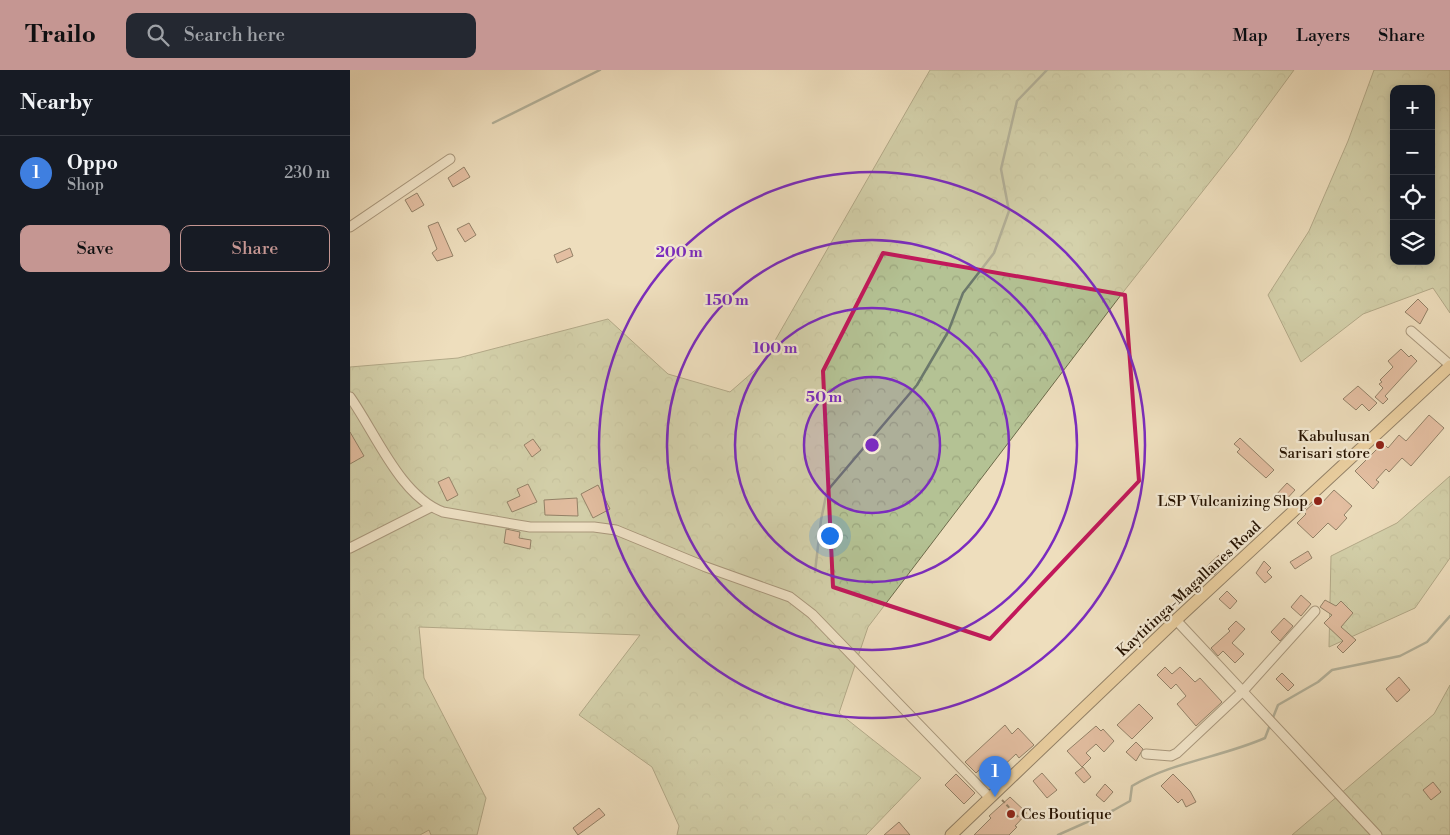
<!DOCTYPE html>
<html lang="en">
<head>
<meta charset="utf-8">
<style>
  :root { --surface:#171b24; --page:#242831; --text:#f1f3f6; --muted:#9ea1a6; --line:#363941; --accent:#c59692 }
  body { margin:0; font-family:"Libre Bodoni",serif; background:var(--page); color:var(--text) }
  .controls { position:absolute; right:15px; top:15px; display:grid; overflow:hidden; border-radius:10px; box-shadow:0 2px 8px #0003 }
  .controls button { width:45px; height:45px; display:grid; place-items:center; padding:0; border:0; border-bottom:1px solid var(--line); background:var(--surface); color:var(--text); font:25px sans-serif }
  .you { position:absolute; left:479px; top:465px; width:18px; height:18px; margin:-12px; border:4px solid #fff; border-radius:50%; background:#1a73e8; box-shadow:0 0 0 8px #1a73e833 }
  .badge { display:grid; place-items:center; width:32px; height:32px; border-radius:50%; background:var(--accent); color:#fff; font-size:16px; font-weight:700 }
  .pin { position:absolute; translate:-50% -41px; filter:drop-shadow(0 1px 2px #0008) }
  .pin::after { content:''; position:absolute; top:26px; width:18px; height:15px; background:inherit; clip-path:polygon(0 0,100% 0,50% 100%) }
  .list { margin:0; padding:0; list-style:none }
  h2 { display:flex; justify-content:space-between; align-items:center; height:65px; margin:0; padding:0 20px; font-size:21px }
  h2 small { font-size:16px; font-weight:400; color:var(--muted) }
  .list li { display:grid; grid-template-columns:32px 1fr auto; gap:15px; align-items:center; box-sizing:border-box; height:75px; padding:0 20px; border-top:1px solid var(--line) }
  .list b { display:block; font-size:19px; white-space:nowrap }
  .list p { margin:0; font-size:16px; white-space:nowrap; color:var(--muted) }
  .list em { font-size:16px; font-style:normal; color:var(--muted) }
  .actions { display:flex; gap:10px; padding:15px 20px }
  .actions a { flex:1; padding:11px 0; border:1px solid var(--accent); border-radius:10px; text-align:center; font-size:18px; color:var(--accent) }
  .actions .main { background:var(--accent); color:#111 }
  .icon { flex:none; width:28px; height:28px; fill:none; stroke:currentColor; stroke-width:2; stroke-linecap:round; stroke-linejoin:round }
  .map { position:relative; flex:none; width:1100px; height:765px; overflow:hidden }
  header { display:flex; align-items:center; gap:30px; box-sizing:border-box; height:70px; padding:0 25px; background:var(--accent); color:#111 }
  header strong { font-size:24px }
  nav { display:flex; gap:28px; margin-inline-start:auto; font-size:18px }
  .search { width:350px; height:45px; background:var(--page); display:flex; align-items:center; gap:12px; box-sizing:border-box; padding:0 18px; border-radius:10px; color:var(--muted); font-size:19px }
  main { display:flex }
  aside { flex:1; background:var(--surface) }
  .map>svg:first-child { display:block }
</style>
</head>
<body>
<header>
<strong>Trailo</strong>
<div class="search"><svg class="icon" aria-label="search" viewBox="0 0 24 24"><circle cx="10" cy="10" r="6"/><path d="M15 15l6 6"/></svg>Search here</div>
<nav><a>Map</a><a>Layers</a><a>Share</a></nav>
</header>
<main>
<aside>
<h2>Nearby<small></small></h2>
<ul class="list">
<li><span class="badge" style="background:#3f7fe0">1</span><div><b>Oppo</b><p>Shop</p></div><em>230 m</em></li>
</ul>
<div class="actions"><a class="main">Save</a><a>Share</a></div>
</aside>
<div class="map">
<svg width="1100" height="765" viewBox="0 0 1100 765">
  <defs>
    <pattern id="forest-crowns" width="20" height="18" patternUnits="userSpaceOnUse" patternTransform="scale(1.25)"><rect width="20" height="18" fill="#b4c294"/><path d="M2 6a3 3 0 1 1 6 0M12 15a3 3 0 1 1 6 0" fill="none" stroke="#9ba67e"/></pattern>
  </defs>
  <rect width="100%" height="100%" fill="#eedebd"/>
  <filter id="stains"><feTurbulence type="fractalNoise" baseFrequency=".004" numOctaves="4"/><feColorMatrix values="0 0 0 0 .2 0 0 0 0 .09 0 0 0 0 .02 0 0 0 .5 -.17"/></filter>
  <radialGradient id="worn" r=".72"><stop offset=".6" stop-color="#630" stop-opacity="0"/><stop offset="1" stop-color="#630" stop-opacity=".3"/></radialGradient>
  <!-- forest -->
  <g fill="url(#forest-crowns)" stroke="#6c6a4a" fill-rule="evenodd">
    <polygon points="580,0 944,0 886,79 774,221 518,557 489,643 571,708 516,765 327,765 329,756 302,697 229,645 290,565 69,557 74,608 136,728 127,765 81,765 79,760 70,765 0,765 0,297 108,288 258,249 318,304 380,322 411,295"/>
    <path d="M1024 0H1100V243L1083 218 1013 244 951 292 918 225 959 161 998 71ZM1044 19H1081V191H1044Z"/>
    <polygon points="1100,406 1100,488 1065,538 979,577 981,486 1047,453"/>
    <polygon points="1100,615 1100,765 942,765 1084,644"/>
  </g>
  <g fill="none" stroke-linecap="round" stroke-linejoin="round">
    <!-- stream -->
    <g stroke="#6b786b" stroke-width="2.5">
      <polyline points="143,53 250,0"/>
      <polyline points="465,502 471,450 477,421 567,315 598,262 613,223 644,183 659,141 651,99 667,31 697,0"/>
      <polyline points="922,650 928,635 968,612 982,600 1050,586 1077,572 1100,546"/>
      <path d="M708 765 764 740 780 731 782 716C822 692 872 687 915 668L920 655"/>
    </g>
  </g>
  <!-- building -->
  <g fill="#d4987e" stroke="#251201">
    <polygon points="114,97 120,107 103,117 98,108"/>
    <polygon points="67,123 74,135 62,142 55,130"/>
    <polygon points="88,152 103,186 87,191 82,183 87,179 78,156"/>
    <polygon points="119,153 126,165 115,172 107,159"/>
    <polygon points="220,178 223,186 207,193 204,185"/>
    <polygon points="1068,229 1078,239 1070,254 1055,242"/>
    <polygon points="1051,279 1059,287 1061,285 1067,291 1035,326 1038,329 1033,334 1025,327 1033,318 1029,314 1032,312 1030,310 1043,297 1038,291"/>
    <polygon points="1008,316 1027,333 1019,341 1012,334 1006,340 993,329"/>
    <polygon points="1079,345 1094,358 1061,396 1052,388 1039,402 1036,399 1026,410 1029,412 1023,419 1005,401 1033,373 1038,378 1049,365 1056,371"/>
    <polygon points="0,362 14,386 0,394"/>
    <polygon points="890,368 924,400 916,408 887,382 890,379 884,374"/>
    <polygon points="183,369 191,380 182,387 174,375"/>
    <polygon points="99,407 108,425 97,431 88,412"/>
    <polygon points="937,413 945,420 933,433 925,426"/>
    <polygon points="178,414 187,432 162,442 157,432 170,426 167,419"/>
    <polygon points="248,415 260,439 243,448 231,424"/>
    <polygon points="984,420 1002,436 994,445 997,448 986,460 978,453 963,468 947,453 956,444 954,442 966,431 970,435"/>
    <polygon points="227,428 228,446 195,445 194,430"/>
    <polygon points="156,459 170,462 169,468 181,470 180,479 154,473"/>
    <polygon points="958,481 962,488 945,499 940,492"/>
    <polygon points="869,485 876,493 864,505 857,496"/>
    <polygon points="914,491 921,498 917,502 922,507 915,513 906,503"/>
    <polygon points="877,521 887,531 880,539 869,529"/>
    <polygon points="951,525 961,534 951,546 941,537"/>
    <polygon points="975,530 986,536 991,531 1003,543 991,557 1006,570 993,583 987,577 993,571 974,553 982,545 970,537"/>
    <polygon points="934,548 943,556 930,571 921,562"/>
    <polygon points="886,551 895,559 882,573 894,584 885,593 873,581 868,586 861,578 880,561 878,559"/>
    <polygon points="815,597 822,604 830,597 845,612 850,608 872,632 846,656 827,634 836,626 826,614 821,619 807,605"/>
    <polygon points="932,603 944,615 938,621 926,609"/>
    <polygon points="1049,607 1060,620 1047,632 1036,619"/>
    <polygon points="789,634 803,648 782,669 767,655"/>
    <polygon points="655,655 662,664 668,658 684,675 669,688 666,684 648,701 638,692 626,703 615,692"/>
    <polygon points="746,656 751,661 753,659 764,671 754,682 746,674 736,683 741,688 732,697 717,681"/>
    <polygon points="786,672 793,679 786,691 776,682"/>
    <polygon points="733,697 741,707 734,713 725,703"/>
    <polygon points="692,703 707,720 697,728 683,711"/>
    <polygon points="606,704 625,723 614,734 595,715"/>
    <polygon points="823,704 840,721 846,732 836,737 832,729 828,733 811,716"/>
    <polygon points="1083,712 1091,722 1081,730 1073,720"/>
    <polygon points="755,714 763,722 754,732 746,725"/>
    <polygon points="660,727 677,743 665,756 667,757 659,765 624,765 641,748 639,746"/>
    <polygon points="249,738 255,745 228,765 223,758"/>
    <polygon points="549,752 560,765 534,765"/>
  </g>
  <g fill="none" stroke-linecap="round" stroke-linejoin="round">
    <!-- minor casing -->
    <g stroke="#574530" stroke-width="11">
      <g id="minor">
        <polyline points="0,157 100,89"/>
        <polyline points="1061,261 1100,295"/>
        <path d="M0 327C25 362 50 426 93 442L180 457H244L266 460 356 497 440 527 462 544 640 728"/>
        <polyline points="0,478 81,437"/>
        <polyline points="826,550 1027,765"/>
        <polyline points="796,684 821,686 827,683 893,621 965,541"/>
      </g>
    </g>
    <!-- major casing -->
    <g stroke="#251201" stroke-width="13">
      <polyline id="major" points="601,765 826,550 1100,296"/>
    </g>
    <!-- path -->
    <polyline stroke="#251201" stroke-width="2" stroke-dasharray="4 2.5" stroke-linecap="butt" points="652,730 670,749"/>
    <!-- minor -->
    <use href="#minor" stroke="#f4ead4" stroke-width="9"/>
    <!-- major -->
    <use href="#major" stroke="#e7bf7e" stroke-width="11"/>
  </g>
  <!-- marked area -->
  <path d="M0 0H1100V765H0ZM533 183 775 225 789 411 640 569 483 517 473 301Z" fill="#eedebd" fill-opacity=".55" fill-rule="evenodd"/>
  <path fill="none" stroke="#c2185b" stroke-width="4" stroke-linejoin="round" d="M533 183 775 225 789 411 640 569 483 517 473 301Z"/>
  <!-- distance rings -->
  <circle cx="522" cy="375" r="68" fill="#7b2cbf" fill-opacity=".12"/>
  <g fill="none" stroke="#7b2cbf" stroke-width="2.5">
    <circle cx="522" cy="375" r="68"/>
    <circle cx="522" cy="375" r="137"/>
    <circle cx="522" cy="375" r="205"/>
    <circle cx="522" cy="375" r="273"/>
  </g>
  <!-- markers -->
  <g fill="#8f2418" stroke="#f4ead4" stroke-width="2">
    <circle cx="1030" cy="375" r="5"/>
    <circle cx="968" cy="431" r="5"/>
    <circle cx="661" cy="744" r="5"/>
  </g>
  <g text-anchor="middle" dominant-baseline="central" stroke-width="4.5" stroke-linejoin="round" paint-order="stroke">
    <!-- poi labels -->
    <g font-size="15" fill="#251201" stroke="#f4ead4" text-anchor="end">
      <text x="1020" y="366">Kabulusan<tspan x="1020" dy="17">Sarisari store</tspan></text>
      <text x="958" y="431">LSP Vulcanizing Shop</text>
      <text x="671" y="744" text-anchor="start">Ces Boutique</text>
    </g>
    <!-- street labels -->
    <g font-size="15" fill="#251201" stroke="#f4ead4">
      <text transform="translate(839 519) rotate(-43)">Kaytitinga-Magallanes Road</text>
    </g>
  </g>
  <circle cx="522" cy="375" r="8" fill="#7b2cbf" stroke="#f4ead4" stroke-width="2.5"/>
  <g font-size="15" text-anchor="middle" font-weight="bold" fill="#7b2cbf" stroke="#f4ead4" stroke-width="4.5" stroke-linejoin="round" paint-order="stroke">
    <text x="329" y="187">200 m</text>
    <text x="377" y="235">150 m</text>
    <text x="425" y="283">100 m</text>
    <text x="474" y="332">50 m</text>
  </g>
  <rect width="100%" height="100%" filter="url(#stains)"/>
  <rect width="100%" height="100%" fill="url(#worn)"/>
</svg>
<div class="controls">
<button>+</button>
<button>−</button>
<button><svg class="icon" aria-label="locate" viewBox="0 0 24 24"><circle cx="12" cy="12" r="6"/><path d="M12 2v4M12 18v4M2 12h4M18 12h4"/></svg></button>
<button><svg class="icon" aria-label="layers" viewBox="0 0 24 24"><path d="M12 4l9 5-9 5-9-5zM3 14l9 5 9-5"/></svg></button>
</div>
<div class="you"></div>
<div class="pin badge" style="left:645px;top:727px;background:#3f7fe0">1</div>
</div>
</main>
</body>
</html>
